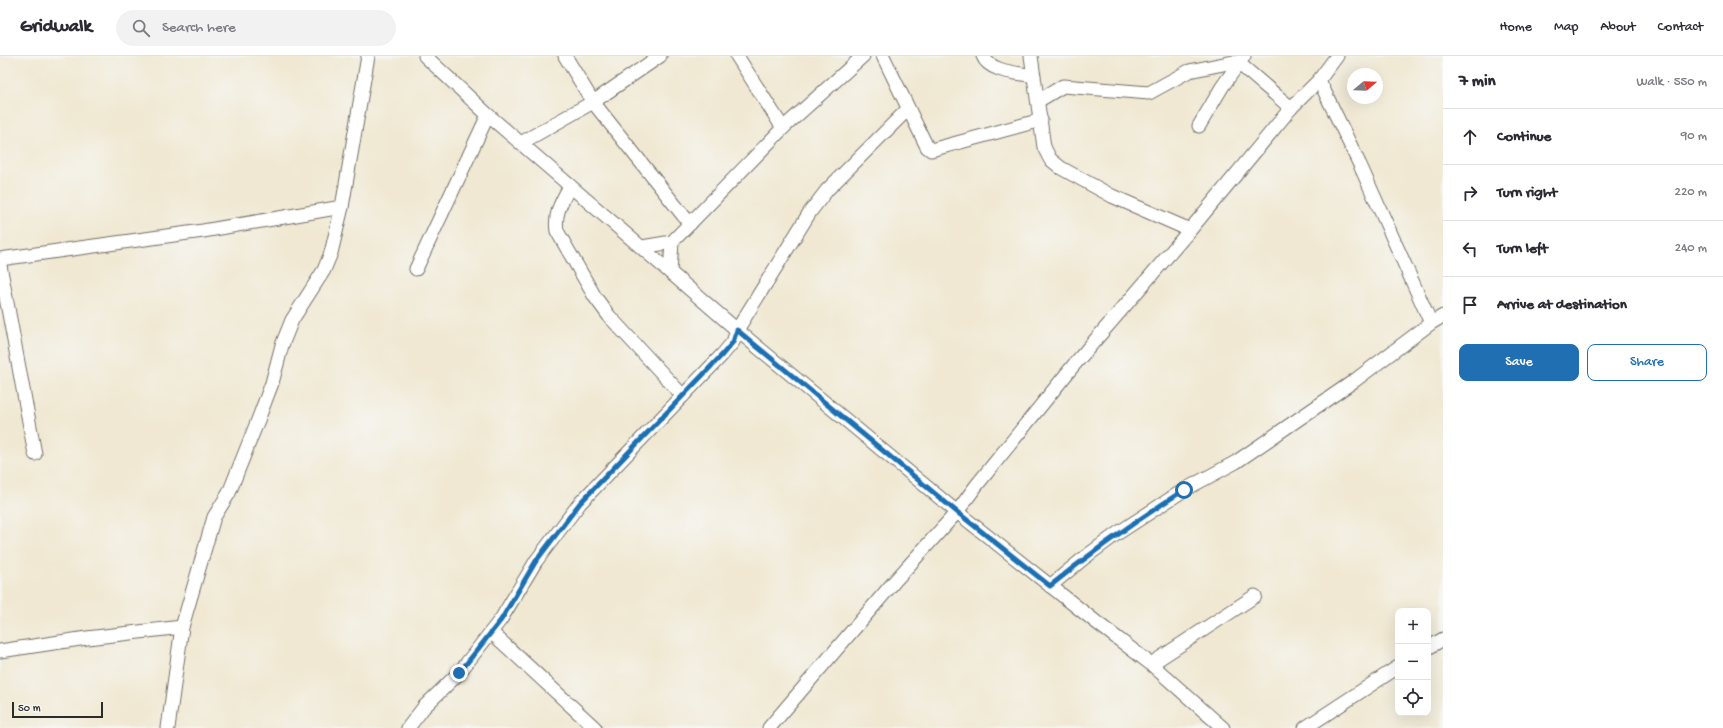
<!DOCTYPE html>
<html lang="en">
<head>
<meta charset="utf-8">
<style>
  :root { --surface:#fff; --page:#f2f2f3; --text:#2b2b33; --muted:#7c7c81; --line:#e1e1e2; --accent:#1f6fb2 }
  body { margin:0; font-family:"Gochi Hand",sans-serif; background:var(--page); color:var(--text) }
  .controls { position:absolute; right:12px; bottom:12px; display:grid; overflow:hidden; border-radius:8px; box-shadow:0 4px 16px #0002 }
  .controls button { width:36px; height:36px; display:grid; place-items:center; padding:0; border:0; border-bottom:1px solid var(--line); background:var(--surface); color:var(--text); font:20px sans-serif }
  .compass { position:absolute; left:1347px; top:12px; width:36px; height:36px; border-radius:50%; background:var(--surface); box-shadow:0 4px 16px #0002; rotate:71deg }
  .scale { position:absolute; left:12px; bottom:10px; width:91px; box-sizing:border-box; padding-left:4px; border:2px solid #2b2b2b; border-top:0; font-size:11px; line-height:14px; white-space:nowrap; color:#2b2b2b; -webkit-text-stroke:3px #f6f6f2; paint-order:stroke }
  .stop { position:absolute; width:12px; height:12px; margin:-9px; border:3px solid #1f6fb2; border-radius:50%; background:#fff }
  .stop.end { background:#1f6fb2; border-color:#fff; box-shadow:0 1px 4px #0008 }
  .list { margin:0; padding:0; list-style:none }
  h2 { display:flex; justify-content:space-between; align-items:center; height:52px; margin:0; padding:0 16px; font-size:17px }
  h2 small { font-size:13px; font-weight:400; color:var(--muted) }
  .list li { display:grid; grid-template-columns:26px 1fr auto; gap:12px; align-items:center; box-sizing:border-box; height:56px; padding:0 16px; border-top:1px solid var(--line) }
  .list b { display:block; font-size:15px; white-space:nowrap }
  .list em { font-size:13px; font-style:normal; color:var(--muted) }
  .actions { display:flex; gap:8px; padding:12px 16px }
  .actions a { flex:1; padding:9px 0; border:1px solid var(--accent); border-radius:8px; text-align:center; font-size:14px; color:var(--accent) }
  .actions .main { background:var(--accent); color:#fff }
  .icon { flex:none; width:22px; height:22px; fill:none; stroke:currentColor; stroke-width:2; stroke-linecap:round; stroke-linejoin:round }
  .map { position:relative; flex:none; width:1443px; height:672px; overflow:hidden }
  header { display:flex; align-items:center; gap:24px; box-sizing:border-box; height:56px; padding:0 20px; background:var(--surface); border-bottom:1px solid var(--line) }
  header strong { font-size:19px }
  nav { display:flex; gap:22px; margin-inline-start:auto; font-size:14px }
  .search { width:280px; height:36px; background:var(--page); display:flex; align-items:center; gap:10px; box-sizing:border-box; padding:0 14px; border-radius:22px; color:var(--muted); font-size:15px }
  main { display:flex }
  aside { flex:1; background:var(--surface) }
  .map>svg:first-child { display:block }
</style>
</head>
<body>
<header>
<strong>Gridwalk</strong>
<div class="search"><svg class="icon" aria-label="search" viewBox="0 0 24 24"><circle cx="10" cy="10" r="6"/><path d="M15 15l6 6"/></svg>Search here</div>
<nav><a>Home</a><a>Map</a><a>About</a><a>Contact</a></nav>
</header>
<main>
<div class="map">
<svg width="1443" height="672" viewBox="0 0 1443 672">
  <rect width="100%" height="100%" fill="#f6f6f2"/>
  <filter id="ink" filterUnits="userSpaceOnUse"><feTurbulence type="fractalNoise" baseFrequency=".025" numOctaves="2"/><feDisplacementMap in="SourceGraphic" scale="8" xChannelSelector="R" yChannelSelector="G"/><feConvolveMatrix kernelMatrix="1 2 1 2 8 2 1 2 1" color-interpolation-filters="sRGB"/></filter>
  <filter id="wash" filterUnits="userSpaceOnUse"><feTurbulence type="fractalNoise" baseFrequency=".012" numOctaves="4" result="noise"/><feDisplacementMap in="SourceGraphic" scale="16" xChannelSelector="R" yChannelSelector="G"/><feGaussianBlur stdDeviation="0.9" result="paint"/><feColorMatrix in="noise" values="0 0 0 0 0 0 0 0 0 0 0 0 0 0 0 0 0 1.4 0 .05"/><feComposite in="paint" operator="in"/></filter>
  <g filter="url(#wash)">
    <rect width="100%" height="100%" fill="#f0e8d2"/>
  </g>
  <g filter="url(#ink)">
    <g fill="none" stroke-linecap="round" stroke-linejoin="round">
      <!-- minor casing -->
      <g stroke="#706d65" stroke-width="15">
        <g id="minor">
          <polyline points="425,0 488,59 737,274 957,456 1096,566 1151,608 1223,672"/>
          <polyline points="565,0 593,46 690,168"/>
          <polyline points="737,0 783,72"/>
          <polyline points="883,0 927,91 931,94 1041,64"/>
          <path d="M983 0C989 16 1019 17 1034 20"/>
          <polyline points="1031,0 1044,91 1050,103 1061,112 1112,140 1190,174"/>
          <polyline points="1319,24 1360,109 1431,267"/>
          <polyline points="1038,45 1063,30 1149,37 1189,15 1233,6 1242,10 1291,52"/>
          <polyline points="1199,70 1222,31 1244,0"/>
          <polyline points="521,87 593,46 660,0"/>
          <path d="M570 130C562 145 554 157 557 175L595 241 609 260 683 340"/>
          <polyline points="642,191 672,186 783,72 863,0"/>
          <polyline points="0,203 203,175 342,151"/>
          <polyline points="0,209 35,398"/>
          <polyline points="416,213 488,59"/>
          <polyline points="670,216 672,186"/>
          <polyline points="1050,530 1084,502 1115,479 1184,434 1236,406 1284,373 1354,325 1431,267 1443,260"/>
          <polyline points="491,576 595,672"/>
          <polyline points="1428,592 1443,583"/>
          <polyline points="0,595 87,582 182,571"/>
          <polyline points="1151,608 1255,540"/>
          <polyline points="168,672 182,571 214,461 229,437 258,364 272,327 282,289 292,264 324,214 331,197 342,151 368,0"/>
          <polyline points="408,672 424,651 459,617 501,563 536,505 580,447 722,299 733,286 737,274 810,156 827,134 908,53"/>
          <polyline points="769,672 894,526 957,456 976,430 1073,310 1190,174 1291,52 1319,24 1337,0"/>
          <polyline points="1305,672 1398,611"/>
        </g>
      </g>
      <!-- minor -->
      <use href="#minor" stroke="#fff" stroke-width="13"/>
    </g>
  </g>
  <g fill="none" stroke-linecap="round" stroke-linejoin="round" filter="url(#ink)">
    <!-- route -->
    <path stroke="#1f6fb2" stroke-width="5" d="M459 617 501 564 536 505 580 447 722 299 733 286 737 274 957 456 1050 530C1093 495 1137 464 1184 434"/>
  </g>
</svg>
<div class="controls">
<button>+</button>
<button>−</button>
<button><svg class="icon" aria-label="locate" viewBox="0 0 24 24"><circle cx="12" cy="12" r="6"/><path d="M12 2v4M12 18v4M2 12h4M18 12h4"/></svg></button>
</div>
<svg class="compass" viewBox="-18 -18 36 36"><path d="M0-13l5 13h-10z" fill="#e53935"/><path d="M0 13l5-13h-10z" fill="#7c7c81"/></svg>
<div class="scale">50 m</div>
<div class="stop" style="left:1184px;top:434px"></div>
<div class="stop end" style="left:459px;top:617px"></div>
</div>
<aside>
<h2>7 min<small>Walk · 550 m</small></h2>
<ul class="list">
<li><svg class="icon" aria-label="ahead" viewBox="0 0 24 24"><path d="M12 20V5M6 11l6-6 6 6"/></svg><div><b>Continue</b></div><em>90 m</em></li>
<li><svg class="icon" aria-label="right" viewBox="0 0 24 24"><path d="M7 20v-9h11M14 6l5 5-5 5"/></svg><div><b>Turn right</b></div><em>220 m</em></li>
<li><svg class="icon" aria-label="left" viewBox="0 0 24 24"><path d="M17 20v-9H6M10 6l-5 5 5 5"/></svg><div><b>Turn left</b></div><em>240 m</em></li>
<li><svg class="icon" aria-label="arrive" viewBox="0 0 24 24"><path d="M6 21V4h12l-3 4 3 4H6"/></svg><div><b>Arrive at destination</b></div></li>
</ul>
<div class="actions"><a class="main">Save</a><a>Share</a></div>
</aside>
</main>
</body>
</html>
